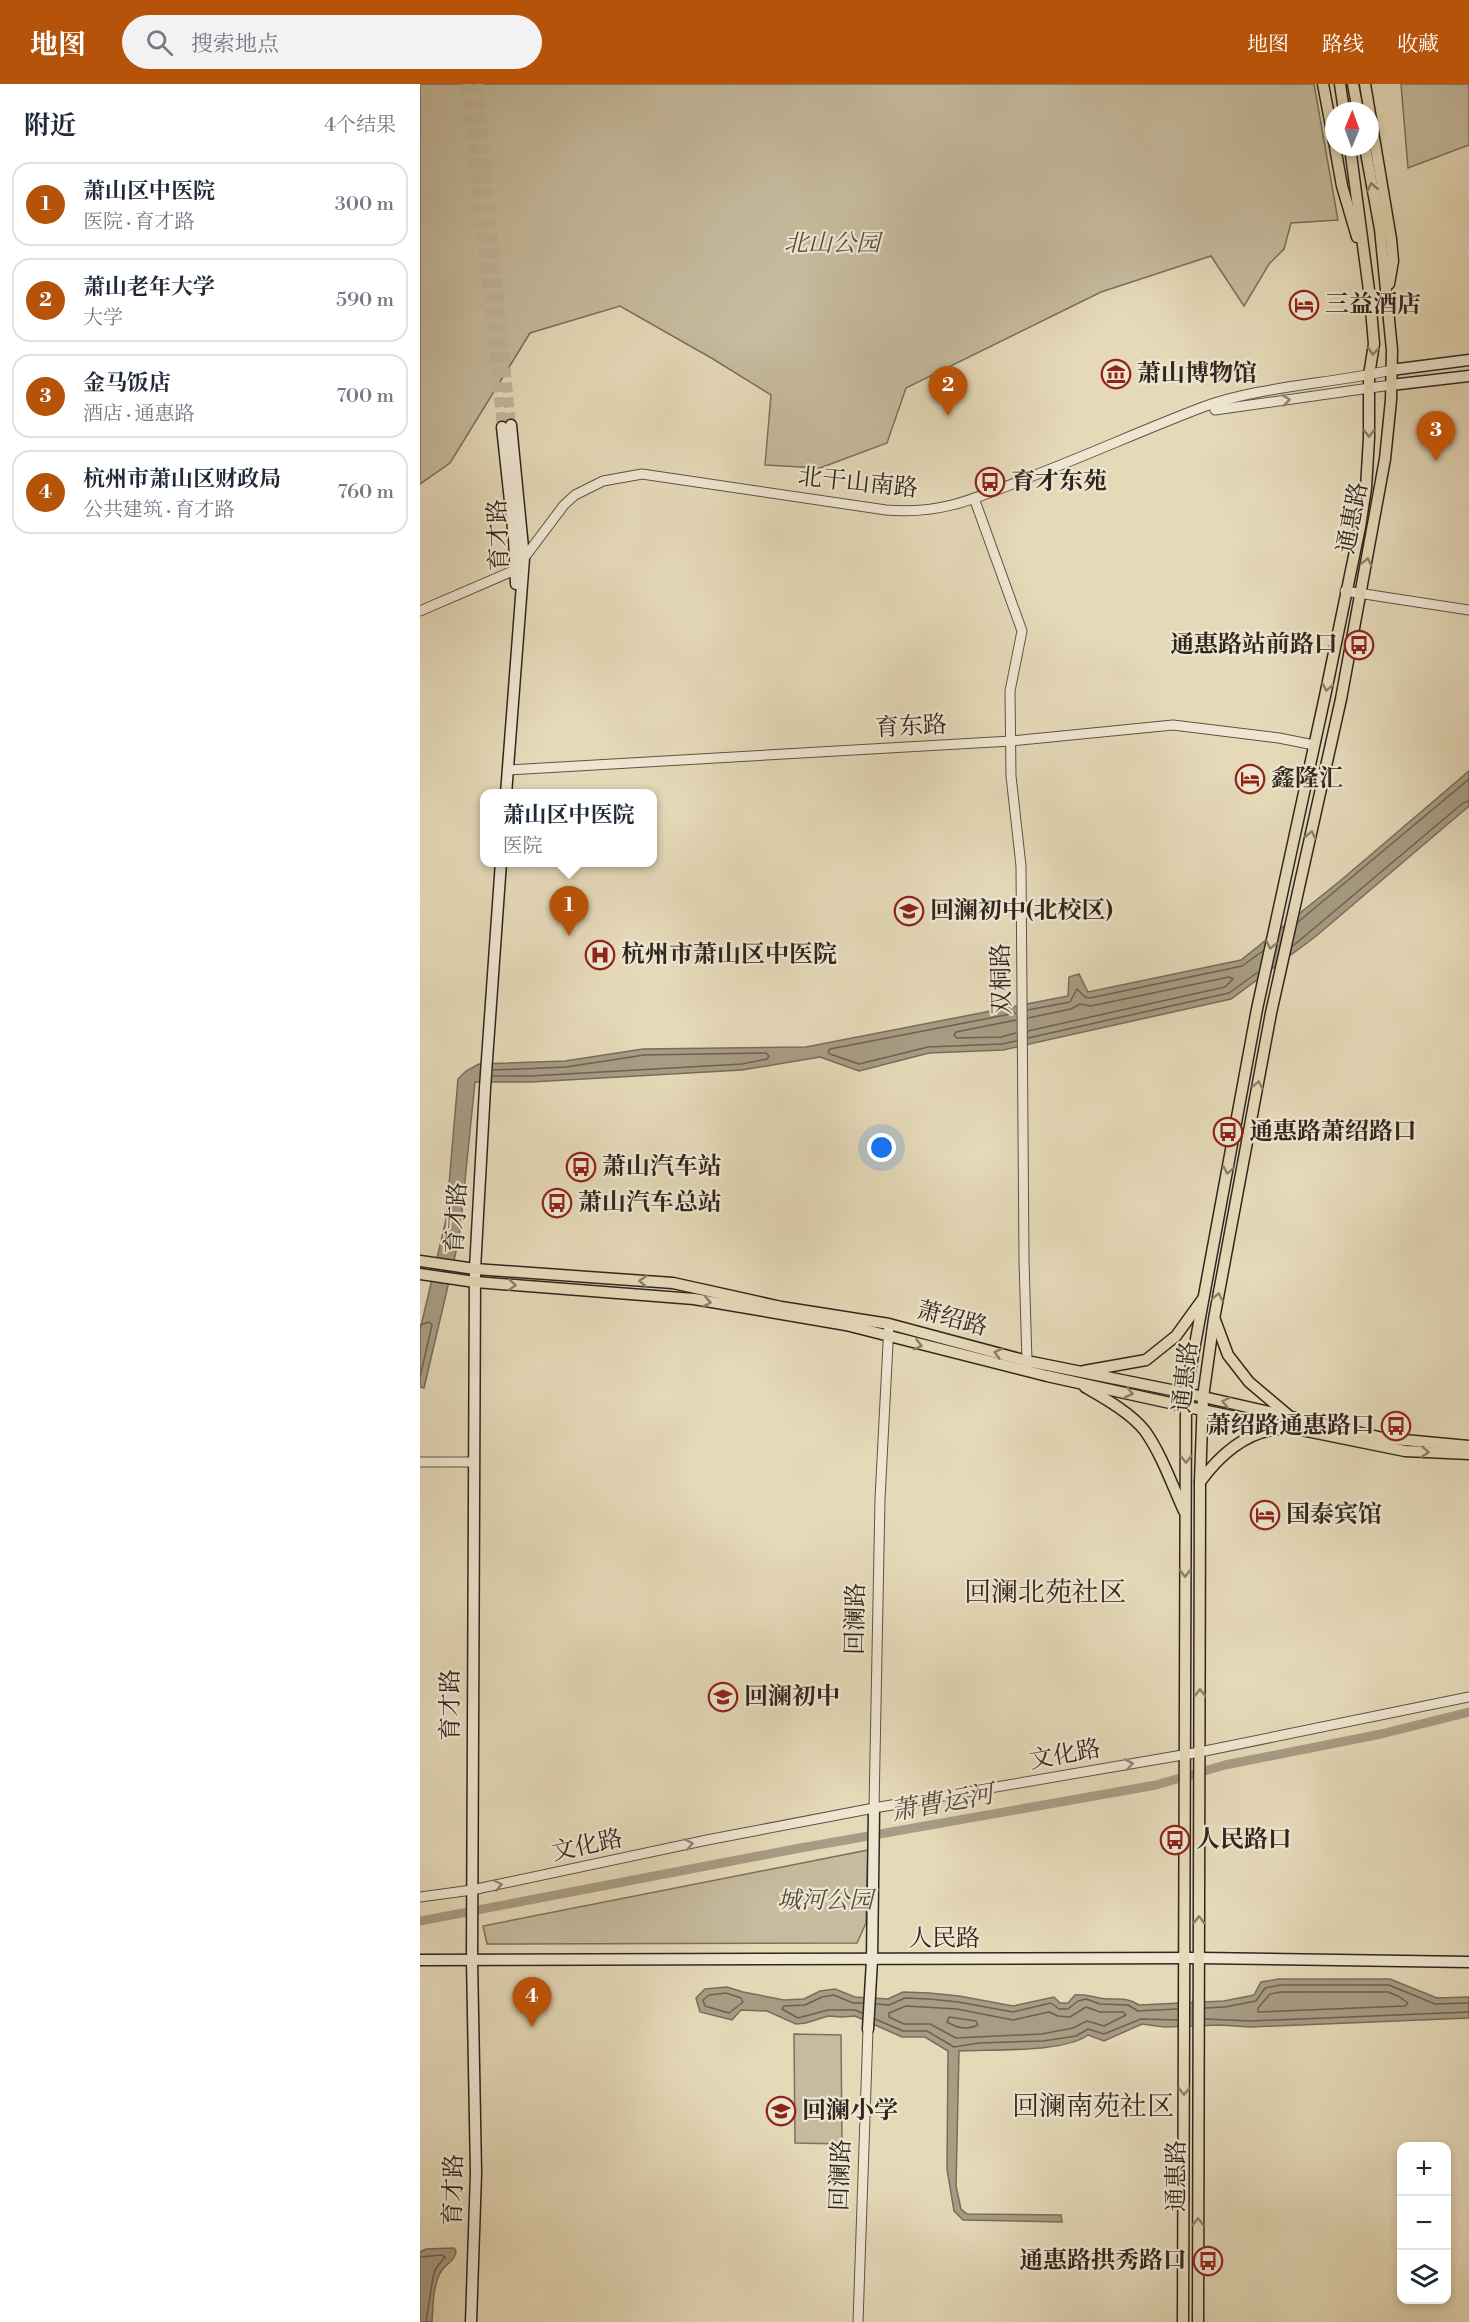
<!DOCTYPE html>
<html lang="zh">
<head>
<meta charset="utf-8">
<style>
  :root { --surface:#fff; --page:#f2f2f3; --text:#1f2937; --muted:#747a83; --line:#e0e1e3; --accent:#b45309 }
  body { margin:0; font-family:"Libre Bodoni","Noto Serif SC",serif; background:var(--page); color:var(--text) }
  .controls { position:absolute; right:18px; bottom:18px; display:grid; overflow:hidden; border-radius:12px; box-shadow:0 3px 9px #0003 }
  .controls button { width:54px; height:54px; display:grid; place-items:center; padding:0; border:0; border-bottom:2px solid var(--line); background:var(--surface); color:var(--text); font:30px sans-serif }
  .compass { position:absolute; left:905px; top:18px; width:54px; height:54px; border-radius:50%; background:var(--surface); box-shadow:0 3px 9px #0003; rotate:1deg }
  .you { position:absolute; left:462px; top:1064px; width:21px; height:21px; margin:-15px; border:4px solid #fff; border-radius:50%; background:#1a73e8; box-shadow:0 0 0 9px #1a73e833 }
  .badge { display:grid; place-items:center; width:39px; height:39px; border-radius:50%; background:var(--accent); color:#fff; font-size:20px; font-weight:700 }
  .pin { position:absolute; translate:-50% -50px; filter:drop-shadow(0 2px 3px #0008) }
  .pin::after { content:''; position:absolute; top:32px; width:21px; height:18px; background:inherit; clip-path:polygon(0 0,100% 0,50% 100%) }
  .popup { position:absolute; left:60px; top:705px; width:177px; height:78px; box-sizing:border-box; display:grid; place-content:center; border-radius:12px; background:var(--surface); filter:drop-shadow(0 2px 4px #0005); font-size:20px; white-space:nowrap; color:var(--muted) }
  .popup b { font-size:22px; color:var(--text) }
  .popup::after { content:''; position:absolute; left:50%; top:100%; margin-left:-12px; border:12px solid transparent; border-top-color:var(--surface) }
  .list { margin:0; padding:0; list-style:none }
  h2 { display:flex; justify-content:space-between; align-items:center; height:78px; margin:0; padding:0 24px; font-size:26px }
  h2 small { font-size:20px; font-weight:400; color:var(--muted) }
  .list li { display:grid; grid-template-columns:39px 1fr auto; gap:18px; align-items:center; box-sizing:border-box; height:84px; margin:0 12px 12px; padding:0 12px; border:2px solid var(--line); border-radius:18px }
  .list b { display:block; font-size:22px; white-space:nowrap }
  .list p { margin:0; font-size:20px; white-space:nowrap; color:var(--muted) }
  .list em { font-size:20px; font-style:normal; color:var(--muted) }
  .icon { flex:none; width:33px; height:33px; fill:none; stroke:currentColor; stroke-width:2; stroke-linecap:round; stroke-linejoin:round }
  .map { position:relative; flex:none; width:1049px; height:2238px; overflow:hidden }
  header { display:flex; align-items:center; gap:36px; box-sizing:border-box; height:84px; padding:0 30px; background:var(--accent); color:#fff }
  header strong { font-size:28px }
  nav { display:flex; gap:33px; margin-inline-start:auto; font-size:21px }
  .search { width:420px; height:54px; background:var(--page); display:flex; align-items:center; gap:15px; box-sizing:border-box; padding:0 21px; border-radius:33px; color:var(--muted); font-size:22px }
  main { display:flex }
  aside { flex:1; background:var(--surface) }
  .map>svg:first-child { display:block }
</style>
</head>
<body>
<header>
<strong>地图</strong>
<div class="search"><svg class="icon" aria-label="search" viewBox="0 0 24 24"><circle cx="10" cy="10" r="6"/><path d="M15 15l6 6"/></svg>搜索地点</div>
<nav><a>地图</a><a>路线</a><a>收藏</a></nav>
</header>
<main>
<aside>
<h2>附近<small>4个结果</small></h2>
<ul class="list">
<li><span class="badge">1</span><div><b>萧山区中医院</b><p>医院 · 育才路</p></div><em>300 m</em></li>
<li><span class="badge">2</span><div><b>萧山老年大学</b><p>大学</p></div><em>590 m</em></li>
<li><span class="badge">3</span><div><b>金马饭店</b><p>酒店 · 通惠路</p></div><em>700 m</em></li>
<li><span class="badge">4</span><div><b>杭州市萧山区财政局</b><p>公共建筑 · 育才路</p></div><em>760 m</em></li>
</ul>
</aside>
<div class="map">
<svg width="1049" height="2238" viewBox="0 0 1049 2238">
  <rect width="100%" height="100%" fill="#e5d9b8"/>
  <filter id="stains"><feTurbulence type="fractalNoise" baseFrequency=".00333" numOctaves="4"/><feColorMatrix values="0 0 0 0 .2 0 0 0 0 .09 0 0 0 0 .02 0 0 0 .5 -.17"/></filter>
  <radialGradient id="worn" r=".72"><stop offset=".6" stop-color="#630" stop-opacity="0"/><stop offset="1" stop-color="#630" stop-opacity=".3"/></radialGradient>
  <!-- green -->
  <g fill="#c6bb9e" stroke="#7c705e" stroke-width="1.5">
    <polygon points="0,0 894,0 918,136 871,139 864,165 849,180 824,222 791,172 681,208 486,304 467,359 400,384 345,381 351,311 293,275 200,222 110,249 30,379 0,400"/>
    <polygon points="981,0 1049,0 1049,61 988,84"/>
    <polygon points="448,1766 446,1839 437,1859 67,1860 63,1842"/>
    <polygon points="374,1950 421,1951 422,2060 375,2059"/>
  </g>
  <!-- water -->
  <g fill="#a89c84" stroke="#786d5b" stroke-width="1.5">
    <polygon points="1049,687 1049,722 895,853 811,915 583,966 509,969 439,987 400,973 322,986 111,998 55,998 39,1155 4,1304 0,1303 0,1246 26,1136 38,995 46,987 59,980 145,977 223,965 386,963 648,912 649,893 659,890 668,908 821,876 920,797"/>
    <path d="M859 1895H970L1017 1914 1049 1913V1934L830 1943 800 1941 744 1943 722 1940 684 1957 668 1951C644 1969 572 1965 539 1967L536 2102 541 2125 547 2130 641 2131 642 2138 543 2136 534 2127 527 2085 528 1967 505 1953H482L435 1932 422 1933 408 1932 386 1939 376 1940 347 1927 321 1926 312 1936 280 1928 276 1914 285 1905 307 1903 323 1908 364 1916 384 1915 400 1907 415 1905 435 1913 468 1915 483 1908 509 1909 539 1912 593 1922 634 1913 640 1919H648L655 1911C665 1910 669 1912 679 1914 695 1917 703 1911 719 1921L804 1917 834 1911 841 1898Z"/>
    <path d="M34 2164 36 2167C35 2177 27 2179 22 2186 13 2198 13 2223 12 2238H0V2168L6 2165Z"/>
  </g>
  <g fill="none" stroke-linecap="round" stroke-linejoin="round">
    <!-- shore -->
    <g stroke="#6c6151" stroke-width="1.5">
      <polyline points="878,838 1049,695"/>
      <polyline points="873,862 1043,719 1049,717"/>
      <polyline points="608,926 650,918 657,905 665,913 670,914 822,882 843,867"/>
      <polyline points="596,929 410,965 408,968 410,970 439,980 508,963 582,960 596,957"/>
      <polyline points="608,934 651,925 660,920 671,922 809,893 813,895 805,903 608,947"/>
      <polyline points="596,936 536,948 534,951 537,954 581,953 596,949"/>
      <polyline points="608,954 809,909 838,888"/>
      <polyline points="73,992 111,992 322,980 347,975 349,972 346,969 224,971 146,983 73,986"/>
      <polyline points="0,1241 9,1238 12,1241 0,1293"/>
      <polygon points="861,1908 968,1908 978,1912 988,1919 985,1922 838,1928 838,1924 850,1910"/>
      <polygon points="306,1909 321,1914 323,1918 309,1929 285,1922 283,1916 289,1911"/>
      <polyline points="456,1920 469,1921 485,1914 509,1915 538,1918 593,1928 631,1919 639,1925 648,1925 658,1917 666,1915 680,1920 708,1921 718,1927 757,1925"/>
      <polygon points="486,1922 537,1925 593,1936 629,1928 638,1932 650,1933 666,1923 680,1928 703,1928 706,1931 684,1942 667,1937 653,1944 622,1950 536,1954 510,1940 484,1940 469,1933 469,1929"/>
      <polyline points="785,1924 805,1923 836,1917 845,1904 860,1901 969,1901 1015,1920 1049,1919"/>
      <polyline points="442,1929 435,1926 408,1926 378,1934 362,1925 364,1922 385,1921 402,1913 414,1911 433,1919 443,1919"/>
      <path d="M529 1933 556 1937 558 1941C547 1947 537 1944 527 1938Z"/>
      <polyline points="455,1935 483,1947 507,1947 534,1963 559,1959 623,1957 656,1952 668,1945 684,1950 721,1935 757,1936"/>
      <polyline points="785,1935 830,1937 1049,1928"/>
      <polyline points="0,2173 22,2171 25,2173 16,2184 13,2193 6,2238"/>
    </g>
    <!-- canal -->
    <polyline stroke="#a89c84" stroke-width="9" points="0,1837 375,1765 736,1701 805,1681 961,1650 1049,1628"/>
    <!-- secondary-tunnel -->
    <g stroke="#c1b599" stroke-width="10" stroke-dasharray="10 5" stroke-linecap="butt">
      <polyline points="46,0 82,343"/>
      <polyline points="58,0 91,341"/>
    </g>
    <!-- tertiary casing -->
    <g stroke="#5e5344" stroke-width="11">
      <g id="tertiary">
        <polyline points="795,326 971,301"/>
        <polyline points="554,414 602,547 590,607 591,692 601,782 604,1177 607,1277"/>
        <polyline points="925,507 1049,526"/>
        <path d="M0 527 95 486 144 421 155 411 183 397 222 390 466 426C522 431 559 413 610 393 668 371 725 345 783 323 840 302 911 300 971 286"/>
        <polyline points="88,686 591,657 753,641 859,654 894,661"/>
        <polyline points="0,1378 53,1378"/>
        <polyline points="454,1724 460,1415 469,1240"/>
        <polyline points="0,1813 52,1806 287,1756 454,1724 780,1668 1049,1613"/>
        <polyline points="438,2238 448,1945"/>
      </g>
    </g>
    <!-- secondary casing -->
    <g stroke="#31261e" stroke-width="13">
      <g id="secondary">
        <polyline points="971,286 1049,276"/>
        <polyline points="971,301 1049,292"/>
        <polyline points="82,343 94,454 96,500"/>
        <polyline points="86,710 104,474 91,341"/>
        <polyline points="0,1876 779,1874 1049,1878"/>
        <polyline points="448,1945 452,1876 454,1724"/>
        <polyline points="51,2238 56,2089 52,1876 55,1185 65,1004 81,778"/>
      </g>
    </g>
    <!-- primary casing -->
    <g stroke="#31261e" stroke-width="13">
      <g id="primary">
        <polyline points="903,0 914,58"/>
        <polyline points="920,0 924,27"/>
        <polyline points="933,0 938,27"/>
        <polyline points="945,0 971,155 973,177 969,200"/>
        <polyline points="915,63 922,102 937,153"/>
        <polyline points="0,1177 55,1185 253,1199 361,1223 469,1240 607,1277 766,1309 963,1354 1049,1362"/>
        <polyline points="0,1190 55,1198 274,1215 426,1241 627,1292 782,1326 985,1367 1049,1370"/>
        <polyline points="795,1236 808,1271 829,1298 868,1331"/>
        <polyline points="664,1287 726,1276 756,1252 782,1216"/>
        <path d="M665 1303C684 1314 711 1329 725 1347 742 1371 752 1401 764 1427"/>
        <path d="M780 1398C799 1372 825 1348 859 1345"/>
        <polyline points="763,2238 766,1309 837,925 905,612 940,443 946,404 949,354 949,291 954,260 950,214 930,63"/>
        <polyline points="778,2238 780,1398 783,1313 794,1235 851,929 921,615 965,375 971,316 972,266 960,145 945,63"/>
      </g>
    </g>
    <!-- tertiary -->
    <use href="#tertiary" stroke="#eee6d1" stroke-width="9"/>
    <!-- secondary -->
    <use href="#secondary" stroke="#eee6d1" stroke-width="10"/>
    <!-- primary -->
    <use href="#primary" stroke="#e5d9b8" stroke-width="10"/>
  </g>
  <!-- one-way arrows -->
  <defs><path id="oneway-chevron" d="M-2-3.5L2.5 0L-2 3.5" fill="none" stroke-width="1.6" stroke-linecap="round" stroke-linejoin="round" transform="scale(1.5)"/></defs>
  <g stroke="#8b806b">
    <use href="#oneway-chevron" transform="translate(952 103) rotate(-101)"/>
    <use href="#oneway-chevron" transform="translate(953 267) rotate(96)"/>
    <use href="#oneway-chevron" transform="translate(949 349) rotate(91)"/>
    <use href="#oneway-chevron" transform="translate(947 478) rotate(-78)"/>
    <use href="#oneway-chevron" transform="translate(907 603) rotate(101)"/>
    <use href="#oneway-chevron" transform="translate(891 751) rotate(-77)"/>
    <use href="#oneway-chevron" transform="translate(851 861) rotate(102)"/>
    <use href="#oneway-chevron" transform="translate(838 1001) rotate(-79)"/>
    <use href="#oneway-chevron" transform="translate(808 1086) rotate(100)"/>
    <use href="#oneway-chevron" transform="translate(223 1197) rotate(-176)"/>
    <use href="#oneway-chevron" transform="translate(92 1201) rotate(4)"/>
    <use href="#oneway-chevron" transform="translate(798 1213) rotate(-79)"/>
    <use href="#oneway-chevron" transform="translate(287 1218) rotate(10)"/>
    <use href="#oneway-chevron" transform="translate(498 1261) rotate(14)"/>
    <use href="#oneway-chevron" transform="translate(578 1269) rotate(-165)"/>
    <use href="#oneway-chevron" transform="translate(709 1309) rotate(13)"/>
    <use href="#oneway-chevron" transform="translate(806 1318) rotate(-168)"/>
    <use href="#oneway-chevron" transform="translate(1005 1368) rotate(5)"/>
    <use href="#oneway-chevron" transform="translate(766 1375) rotate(90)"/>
    <use href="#oneway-chevron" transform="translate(765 1489) rotate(90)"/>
    <use href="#oneway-chevron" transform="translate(780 1609) rotate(-90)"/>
    <use href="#oneway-chevron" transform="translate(779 1836) rotate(-90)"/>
    <use href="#oneway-chevron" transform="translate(764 2007) rotate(90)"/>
    <use href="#oneway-chevron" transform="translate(778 2138) rotate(-90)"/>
  </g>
  <g stroke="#908678">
    <use href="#oneway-chevron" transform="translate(866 316) rotate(-7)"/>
    <use href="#oneway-chevron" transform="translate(709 1680) rotate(-10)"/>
    <use href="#oneway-chevron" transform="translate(269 1760) rotate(-12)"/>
    <use href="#oneway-chevron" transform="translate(78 1801) rotate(-12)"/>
  </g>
  <!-- icons -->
  <defs>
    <g id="hotel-ring" transform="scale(1.5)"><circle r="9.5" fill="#eee6d1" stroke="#8f2418" stroke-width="1.5"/><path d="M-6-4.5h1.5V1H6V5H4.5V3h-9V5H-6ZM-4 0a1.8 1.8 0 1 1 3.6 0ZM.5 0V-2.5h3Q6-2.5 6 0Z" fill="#8f2418"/></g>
    <g id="museum-ring" transform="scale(1.5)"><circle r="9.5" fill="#eee6d1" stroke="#8f2418" stroke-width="1.5"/><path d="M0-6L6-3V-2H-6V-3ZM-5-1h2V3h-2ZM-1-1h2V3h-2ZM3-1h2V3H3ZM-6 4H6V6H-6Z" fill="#8f2418"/></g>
    <g id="bus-ring" transform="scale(1.5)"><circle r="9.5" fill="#eee6d1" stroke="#8f2418" stroke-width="1.5"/><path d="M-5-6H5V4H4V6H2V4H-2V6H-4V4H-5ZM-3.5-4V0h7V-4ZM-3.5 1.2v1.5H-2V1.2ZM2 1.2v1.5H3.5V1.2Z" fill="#8f2418"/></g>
    <g id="school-ring" transform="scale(1.5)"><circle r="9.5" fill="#eee6d1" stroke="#8f2418" stroke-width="1.5"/><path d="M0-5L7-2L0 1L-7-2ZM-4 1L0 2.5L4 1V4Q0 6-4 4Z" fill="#8f2418"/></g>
    <g id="hospital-ring" transform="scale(1.5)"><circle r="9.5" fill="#eee6d1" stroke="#8f2418" stroke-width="1.5"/><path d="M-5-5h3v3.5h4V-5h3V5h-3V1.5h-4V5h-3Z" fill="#8f2418"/></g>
  </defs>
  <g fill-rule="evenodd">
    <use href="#hotel-ring" x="884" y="221"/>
    <use href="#museum-ring" x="696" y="290"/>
    <use href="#bus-ring" x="570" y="398"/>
    <use href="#bus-ring" x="939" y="561"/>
    <use href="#hotel-ring" x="830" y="695"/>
    <use href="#school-ring" x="489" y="827"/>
    <use href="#hospital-ring" x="180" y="871"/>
    <use href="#bus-ring" x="808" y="1048"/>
    <use href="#bus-ring" x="161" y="1083"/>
    <use href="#bus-ring" x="137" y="1119"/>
    <use href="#bus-ring" x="976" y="1342"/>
    <use href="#hotel-ring" x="845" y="1431"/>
    <use href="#school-ring" x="303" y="1613"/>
    <use href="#bus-ring" x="755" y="1756"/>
    <use href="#school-ring" x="361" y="2027"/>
    <use href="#bus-ring" x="788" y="2177"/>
  </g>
  <g text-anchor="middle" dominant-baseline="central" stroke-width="4.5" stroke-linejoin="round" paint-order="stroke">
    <!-- park labels -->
    <g font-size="24" font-style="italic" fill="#564b3e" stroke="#eee6d1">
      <text x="412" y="160">北山公园</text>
      <text x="405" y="1817">城河公园</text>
    </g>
    <!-- poi labels -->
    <g font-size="24" font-weight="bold" fill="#31261e" stroke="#eee6d1" text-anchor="start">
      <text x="905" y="221">三益酒店</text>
      <text x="717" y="290">萧山博物馆</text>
      <text x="591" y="398">育才东苑</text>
      <text x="918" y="561" text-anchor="end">通惠路站前路口</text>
      <text x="851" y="695">鑫隆汇</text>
      <text x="510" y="827">回澜初中(北校区)</text>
      <text x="201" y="871">杭州市萧山区中医院</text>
      <text x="829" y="1048">通惠路萧绍路口</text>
      <text x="182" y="1083">萧山汽车站</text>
      <text x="158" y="1119">萧山汽车总站</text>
      <text x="955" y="1342" text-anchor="end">萧绍路通惠路口</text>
      <text x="866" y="1431">国泰宾馆</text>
      <text x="324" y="1613">回澜初中</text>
      <text x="776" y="1756">人民路口</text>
      <text x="382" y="2027">回澜小学</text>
      <text x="767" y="2177" text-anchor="end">通惠路拱秀路口</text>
    </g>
    <!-- street labels -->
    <g font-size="24" fill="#31261e" stroke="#eee6d1">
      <text transform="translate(438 399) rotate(6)">北干山南路</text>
      <text transform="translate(933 434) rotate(-79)">通惠路</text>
      <text transform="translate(79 451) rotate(-92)">育才路</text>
      <text transform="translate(491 643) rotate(-3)">育东路</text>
      <text transform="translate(582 895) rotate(-91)">双桐路</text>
      <text transform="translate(37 1134) rotate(-87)">育才路</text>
      <text transform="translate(532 1235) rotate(15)">萧绍路</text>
      <text transform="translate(766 1293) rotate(-84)">通惠路</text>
      <text transform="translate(436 1535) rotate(-89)">回澜路</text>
      <text transform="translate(31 1621) rotate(-90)">育才路</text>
      <text transform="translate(645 1671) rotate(-10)">文化路</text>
      <text transform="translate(167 1762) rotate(-12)">文化路</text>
      <text x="524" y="1855">人民路</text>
      <text transform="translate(421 2091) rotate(-88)">回澜路</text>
      <text transform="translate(757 2092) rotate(-90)">通惠路</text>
      <text transform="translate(34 2106) rotate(-89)">育才路</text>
    </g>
    <!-- water labels -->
    <g font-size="26" font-style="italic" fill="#55493d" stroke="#eee6d1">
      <text transform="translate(522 1719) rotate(-10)">萧曹运河</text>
    </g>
    <!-- quarter labels -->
    <g font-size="27" fill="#31261e" stroke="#eee6d1">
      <text x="625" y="1509">回澜北苑社区</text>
      <text x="673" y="2023">回澜南苑社区</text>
    </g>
  </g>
  <rect width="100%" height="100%" filter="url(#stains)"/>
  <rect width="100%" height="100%" fill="url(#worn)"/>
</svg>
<div class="controls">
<button>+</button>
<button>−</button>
<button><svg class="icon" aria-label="layers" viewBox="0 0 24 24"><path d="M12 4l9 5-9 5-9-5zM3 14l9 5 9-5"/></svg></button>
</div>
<svg class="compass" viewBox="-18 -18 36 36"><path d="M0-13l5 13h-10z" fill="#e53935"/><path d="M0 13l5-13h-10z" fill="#747a83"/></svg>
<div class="you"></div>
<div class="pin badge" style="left:149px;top:852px">1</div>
<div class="popup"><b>萧山区中医院</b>医院</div>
<div class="pin badge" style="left:528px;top:332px">2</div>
<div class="pin badge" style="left:1016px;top:377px">3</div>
<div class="pin badge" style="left:112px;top:1943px">4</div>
</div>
</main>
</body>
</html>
